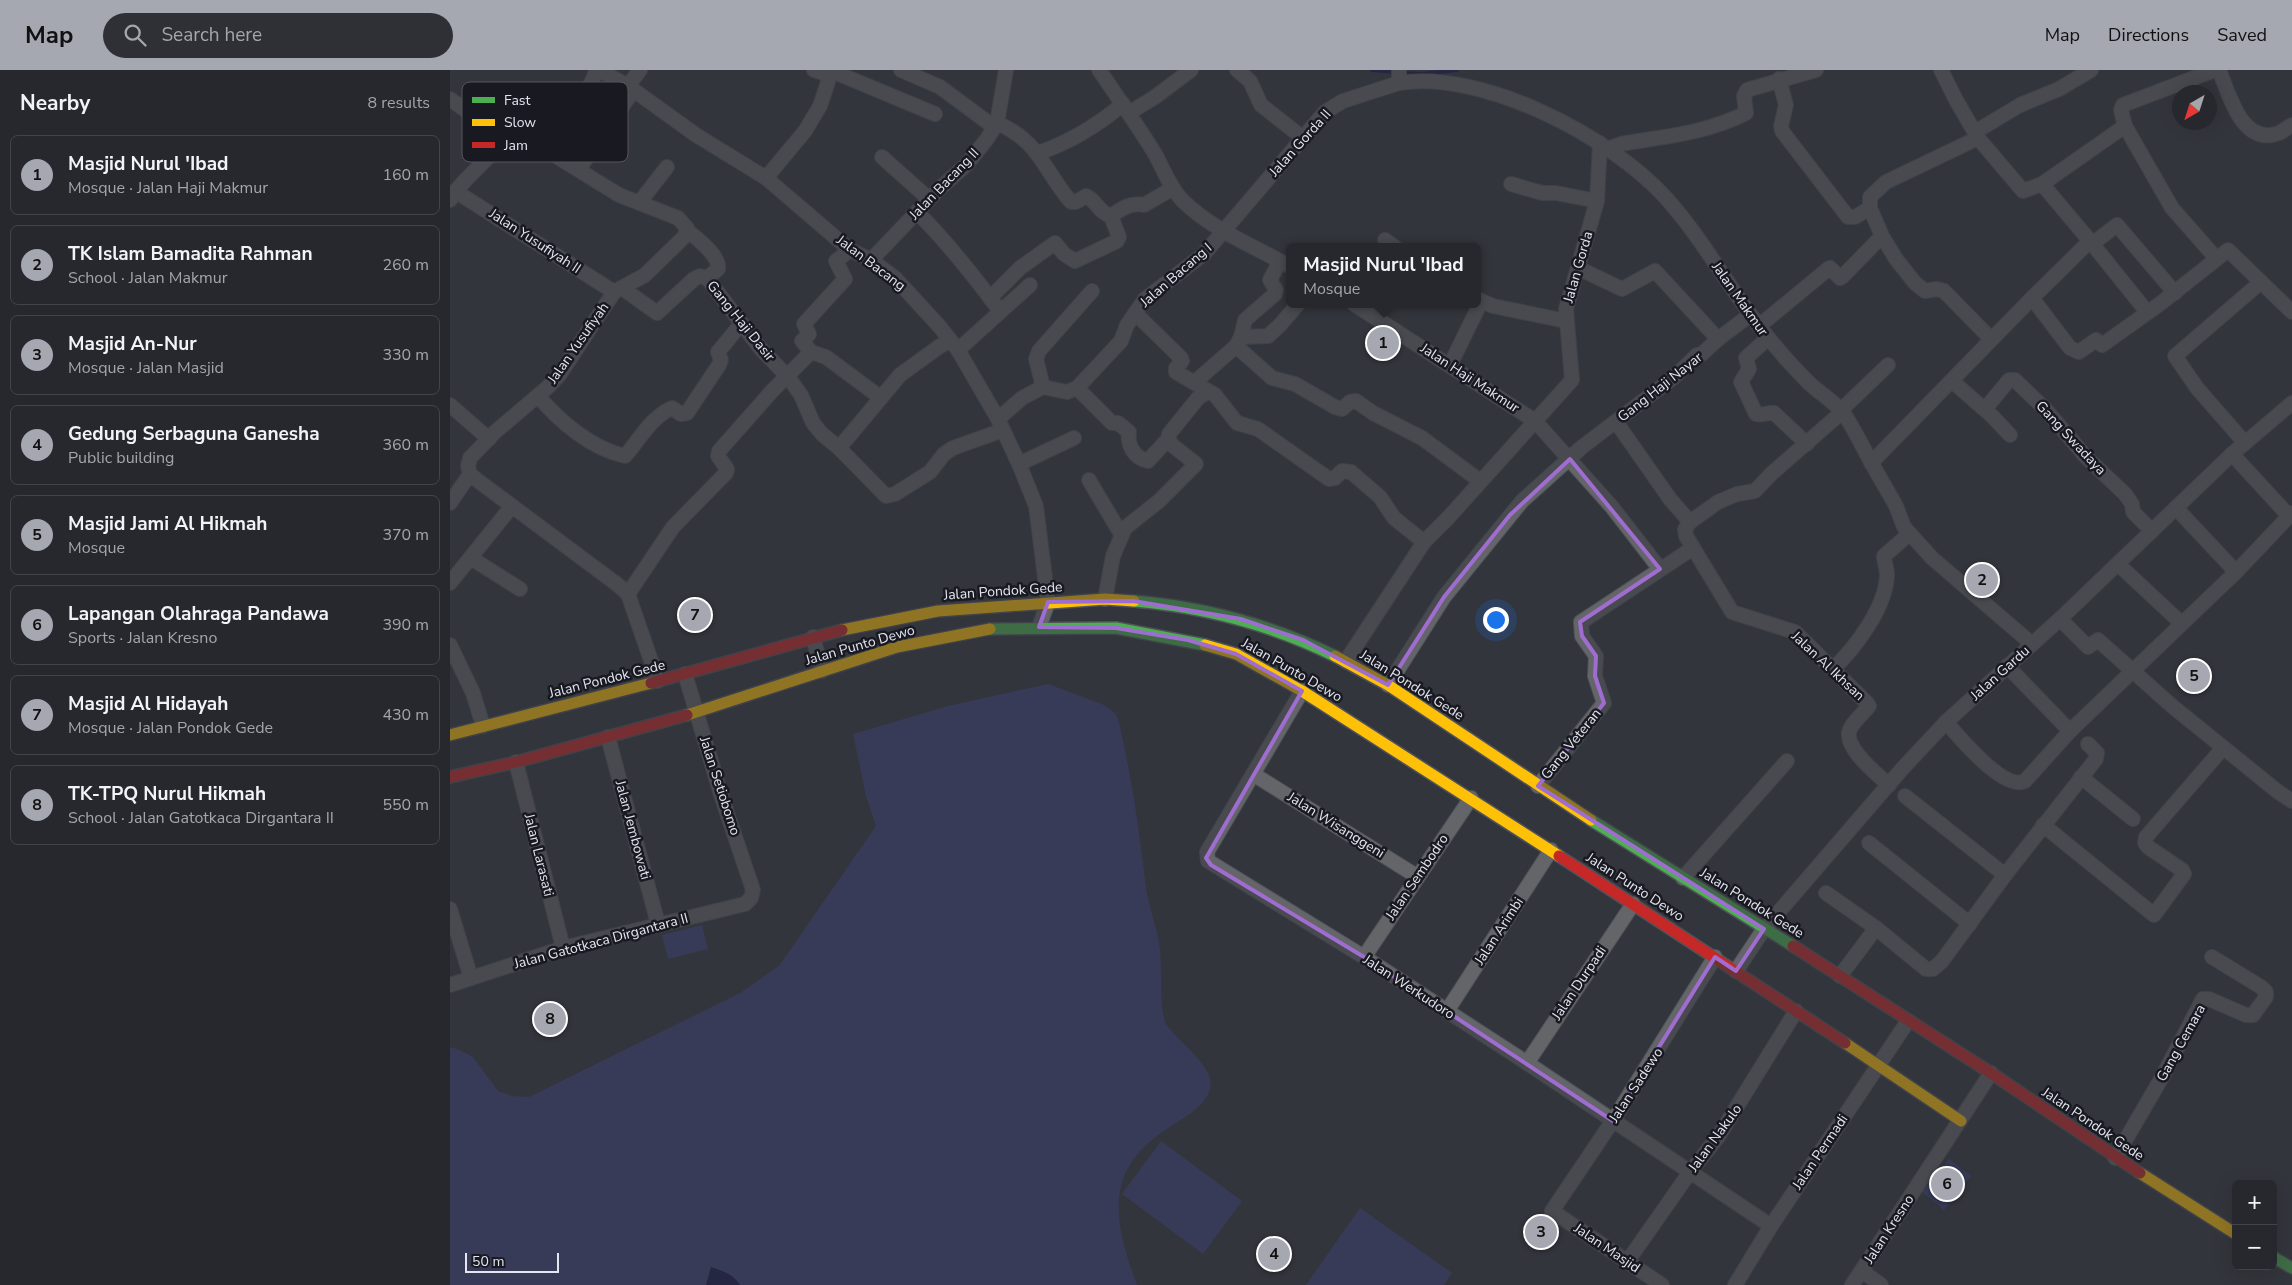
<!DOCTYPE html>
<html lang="en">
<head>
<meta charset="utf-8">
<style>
  :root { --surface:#26282e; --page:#2e3036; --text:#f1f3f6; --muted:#a4a6aa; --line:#42444a; --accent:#a5a7b1 }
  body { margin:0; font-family:"Nunito Sans",sans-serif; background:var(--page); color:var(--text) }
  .controls { position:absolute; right:15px; bottom:15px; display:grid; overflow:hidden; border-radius:8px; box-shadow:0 5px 20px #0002 }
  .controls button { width:45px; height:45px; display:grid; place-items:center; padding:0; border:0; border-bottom:1px solid var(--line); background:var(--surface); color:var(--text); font:25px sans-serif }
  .compass { position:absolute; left:1722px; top:15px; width:45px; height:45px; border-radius:50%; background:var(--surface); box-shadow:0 5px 20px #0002; rotate:219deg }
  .scale { position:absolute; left:15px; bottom:12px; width:94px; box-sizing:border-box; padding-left:5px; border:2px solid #e3e5ef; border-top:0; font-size:14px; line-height:18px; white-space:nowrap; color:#e3e5ef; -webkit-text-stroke:4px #191a21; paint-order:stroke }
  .you { position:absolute; left:1045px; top:549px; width:18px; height:18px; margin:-12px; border:4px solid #fff; border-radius:50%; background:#1a73e8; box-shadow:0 0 0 8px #1a73e833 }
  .badge { display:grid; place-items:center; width:32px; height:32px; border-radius:50%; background:var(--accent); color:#111; font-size:16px; font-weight:700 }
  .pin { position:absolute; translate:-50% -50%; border:2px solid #fff; box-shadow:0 1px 5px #0006 }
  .popup { position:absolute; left:836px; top:173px; width:195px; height:65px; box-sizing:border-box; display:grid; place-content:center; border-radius:8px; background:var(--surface); filter:drop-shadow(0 1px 4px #0005); font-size:16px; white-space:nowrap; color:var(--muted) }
  .popup b { font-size:19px; color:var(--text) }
  .popup::after { content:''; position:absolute; left:50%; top:100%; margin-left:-10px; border:10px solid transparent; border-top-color:var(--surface) }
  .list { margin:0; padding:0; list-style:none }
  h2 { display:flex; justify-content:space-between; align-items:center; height:65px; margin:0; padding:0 20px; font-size:21px }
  h2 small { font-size:16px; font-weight:400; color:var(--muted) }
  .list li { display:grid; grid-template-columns:32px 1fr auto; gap:15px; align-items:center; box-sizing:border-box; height:80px; margin:0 10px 10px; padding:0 10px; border:1px solid var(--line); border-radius:8px }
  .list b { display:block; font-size:19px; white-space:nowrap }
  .list p { margin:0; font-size:16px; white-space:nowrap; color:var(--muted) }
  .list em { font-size:16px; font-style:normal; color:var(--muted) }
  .icon { flex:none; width:28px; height:28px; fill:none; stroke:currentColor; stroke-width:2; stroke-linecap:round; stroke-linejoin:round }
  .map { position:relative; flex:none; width:1842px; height:1215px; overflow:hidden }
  header { display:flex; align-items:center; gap:30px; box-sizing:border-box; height:70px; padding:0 25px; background:var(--accent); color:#111 }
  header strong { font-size:24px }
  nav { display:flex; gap:28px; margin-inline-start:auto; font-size:18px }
  .search { width:350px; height:45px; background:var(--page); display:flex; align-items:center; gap:12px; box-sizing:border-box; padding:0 18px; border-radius:28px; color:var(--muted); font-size:19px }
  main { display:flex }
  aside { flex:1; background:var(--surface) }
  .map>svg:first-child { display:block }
</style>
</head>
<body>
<header>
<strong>Map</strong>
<div class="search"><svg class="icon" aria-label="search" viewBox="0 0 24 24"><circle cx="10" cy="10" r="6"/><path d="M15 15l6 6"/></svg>Search here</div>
<nav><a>Map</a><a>Directions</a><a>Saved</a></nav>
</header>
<main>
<aside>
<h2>Nearby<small>8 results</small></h2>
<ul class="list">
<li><span class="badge">1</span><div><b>Masjid Nurul 'Ibad</b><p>Mosque · Jalan Haji Makmur</p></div><em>160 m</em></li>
<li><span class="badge">2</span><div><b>TK Islam Bamadita Rahman</b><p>School · Jalan Makmur</p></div><em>260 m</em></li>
<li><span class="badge">3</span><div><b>Masjid An-Nur</b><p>Mosque · Jalan Masjid</p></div><em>330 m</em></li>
<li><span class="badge">4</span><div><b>Gedung Serbaguna Ganesha</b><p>Public building</p></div><em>360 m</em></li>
<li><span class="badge">5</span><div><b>Masjid Jami Al Hikmah</b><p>Mosque</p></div><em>370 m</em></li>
<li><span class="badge">6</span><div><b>Lapangan Olahraga Pandawa</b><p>Sports · Jalan Kresno</p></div><em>390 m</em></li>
<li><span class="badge">7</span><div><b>Masjid Al Hidayah</b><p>Mosque · Jalan Pondok Gede</p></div><em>430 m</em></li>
<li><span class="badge">8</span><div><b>TK-TPQ Nurul Hikmah</b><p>School · Jalan Gatotkaca Dirgantara II</p></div><em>550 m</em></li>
</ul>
</aside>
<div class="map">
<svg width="1842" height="1215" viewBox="0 0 1842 1215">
  <rect width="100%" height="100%" fill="#33353d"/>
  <!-- green -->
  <g fill="#3d4378">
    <path d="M598 614 654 635 666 644C672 660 674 678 678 695 686 736 691 777 696 818 699 837 706 855 709 873 713 898 709 924 714 949 717 965 767 994 760 1019 756 1035 736 1047 723 1055 653 1097 662 1148 687 1215H0V977L10 980 23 987 48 1021 62 1026 79 1027 290 923 329 896 426 756 416 726 403 664 498 636Z"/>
    <polygon points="252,855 258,879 218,889 212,865"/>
    <polygon points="711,1071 792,1131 753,1184 672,1124"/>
    <polygon points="1499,1089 1521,1106 1494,1140 1472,1122"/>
    <polygon points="910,1138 1002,1203 994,1215 856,1215"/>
  </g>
  <!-- water -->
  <path fill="#161449" d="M261 1197C273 1201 283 1204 290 1215H256Z"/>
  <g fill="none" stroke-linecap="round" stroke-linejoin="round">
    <!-- stream -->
    <g stroke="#161449" stroke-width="4">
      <polyline points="922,0 945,2"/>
      <polyline points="952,3 972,4 1007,0"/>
    </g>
    <!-- street casing -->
    <g stroke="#505259" stroke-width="16">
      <g id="street">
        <polyline points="149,0 178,16 246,65 316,108 400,180 421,190 445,208 490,257 508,280 548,349 569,394 586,436 598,532 589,557"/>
        <polyline points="364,0 380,5"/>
        <polyline points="451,0 490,17 544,57"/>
        <path d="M649 0C667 26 685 52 702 79 713 96 718 116 733 131 764 161 802 175 839 196"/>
        <polyline points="787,0 800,11 811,35 853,68"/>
        <path d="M949 0V13C1034 0 1161 67 1216 128 1252 168 1277 215 1310 257 1325 277 1342 296 1360 314 1371 324 1385 332 1394 344 1401 354 1407 366 1413 377 1423 397 1435 416 1446 436L1454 457 1482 488 1582 574"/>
        <polyline points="1491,0 1506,30 1528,68 1573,121 1592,114 1675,56 1671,40 1673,35 1765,0"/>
        <path d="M1769 0C1779 24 1792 77 1829 63 1833 61 1838 57 1842 55"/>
        <polyline points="382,1 485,44"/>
        <polyline points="1329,9 1336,35 1331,56 1332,61 1398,147 1405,147 1420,138"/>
        <polyline points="178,16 190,0"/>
        <polyline points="0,29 36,55 88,75 169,125 228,148 237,158 235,166 195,205 164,222 110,304 98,317 45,362 20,388 18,396 20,404 27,410 168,515 178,524 208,611"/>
        <polyline points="679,43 705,27 741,0"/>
        <path d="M547 53C591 72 593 100 621 132H626L636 126C646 130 649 143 661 146"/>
        <polyline points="1675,56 1722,138 1766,188"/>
        <polyline points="1525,62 1570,35 1609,19 1641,0"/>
        <polyline points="1528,68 1436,112 1420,127 1420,138 1432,166 1446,189 1465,213 1475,221 1487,219 1494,221 1541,269"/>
        <path d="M88 75C97 62 102 57 115 48 131 38 140 16 147 0"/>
        <path d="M1160 78 1171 74C1216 66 1254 64 1296 43L1294 26 1297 20 1366 0"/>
        <path d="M588 83C618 73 649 54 673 34"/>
        <polyline points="432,87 479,129"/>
        <polyline points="129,99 183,21"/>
        <polyline points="316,108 355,61 370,36 382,0"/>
        <polyline points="1061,114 1092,123 1106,123 1147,131"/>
        <polyline points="5,121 164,222"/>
        <path d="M0 130C14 106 41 89 59 64"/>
        <polyline points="189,133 217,97"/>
        <path d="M467 142C498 173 524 206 550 241"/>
        <path d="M238 161C247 169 270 185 268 199L257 208"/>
        <polyline points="935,170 945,177"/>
        <polyline points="1640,171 1697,242"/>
        <polyline points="1642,174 1667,155 1725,223"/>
        <polyline points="421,190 488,120 517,94 537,69 547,53 556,0"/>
        <polyline points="1128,198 1172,219 1205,201 1268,269"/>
        <polyline points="172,218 207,243 244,209 250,206 257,208 310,278 338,307 351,325 363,353 372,364 389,378 436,426 445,424 480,402 494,384 503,378 553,360"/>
        <path d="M540 228 570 198 605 173 614 184 625 191 667 171 669 167 661 146C671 139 681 132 694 135L723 118"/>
        <polyline points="1582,228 1620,278 1629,282 1646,270 1652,275 1655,273 1711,233 1778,180 1842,242"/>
        <polyline points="1027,229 1043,236 1116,251"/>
        <polyline points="904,234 1085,351 1162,437 1210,499"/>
        <polyline points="685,243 731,288 732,291 726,298 726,302 765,325 787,353 808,359 879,409 885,408 892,401 901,402 930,427 944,448 974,472"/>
        <polyline points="1309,256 1378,199 1380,198 1390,208 1392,207 1432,166"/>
        <polyline points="791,267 818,266 830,255 848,234"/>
        <path d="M1318 268 1296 288 1299 299 1291 312 1306 344C1313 346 1317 342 1324 343L1357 374"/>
        <polyline points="786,276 822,308 845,314 885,337 892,339 900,332 906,331 923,343 972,368 1030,411"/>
        <polyline points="508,280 580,215"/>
        <polyline points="361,282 376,287 431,328"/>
        <polyline points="1000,295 1031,232"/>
        <polyline points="1502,311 1542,346 1560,365"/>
        <polyline points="745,312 786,276 791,267 795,250 825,224 826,220 820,210 830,191"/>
        <polyline points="593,317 586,289 589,281 642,221"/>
        <path d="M627 318 662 353H668L679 362C677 375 684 388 698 391L718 369 719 364 748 328 757 322"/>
        <path d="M88 326C109 351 142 379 175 386 190 369 200 348 222 338L231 344 237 343 269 295 271 290 268 282 291 254"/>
        <polyline points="0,335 39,369"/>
        <polyline points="1535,339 1559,310 1565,310 1596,340 1636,387 1675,424 1682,434 1683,442 1702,461"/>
        <polyline points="1391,340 1438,295"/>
        <polyline points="548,349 572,328 593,317 617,322 627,318 671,271 677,255 695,229 754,184 875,42 893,31 949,13"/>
        <path d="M1166 352 1220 429 1240 452 1235 459 1236 466 1282 542 1345 562 1417 633 1419 636C1414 643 1401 653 1399 662 1396 680 1427 704 1439 715"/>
        <polyline points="1795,373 1747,318 1725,286 1811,212"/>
        <polyline points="389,378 450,305 490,276 500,271"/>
        <polyline points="1782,384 1839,446"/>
        <polyline points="1421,393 1582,228 1640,171 1592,114"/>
        <polyline points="569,394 624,368"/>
        <polyline points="639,410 671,464"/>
        <polyline points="0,433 20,404"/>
        <polyline points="1726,438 1786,502"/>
        <polyline points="1240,452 1268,432 1287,424 1305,421 1321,404 1392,342"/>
        <polyline points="21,488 70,519"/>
        <polyline points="1668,494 1731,553"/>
        <polyline points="0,513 62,436"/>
        <polyline points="178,524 223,457 276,403 277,399 268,386 269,381 322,321 361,282 352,271 359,264 354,254 395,209 386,191 400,180"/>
        <polyline points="655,529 663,486 675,458 709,431 746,394 722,375 718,369"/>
        <polyline points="1610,549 1638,577 1648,570 1722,636 1827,721 1842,731"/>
        <polyline points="363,567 372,601"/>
        <polyline points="0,575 23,623 33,656"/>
        <polyline points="896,591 974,472 998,448 1122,310 1116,239 1147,131 1150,73"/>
        <polyline points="1557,596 1620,661"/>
        <path d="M1383 599C1406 577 1436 537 1437 505 1437 498 1434 492 1434 486L1459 464"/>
        <polyline points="938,615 994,527 1072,431 1132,377 1223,308 1247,285 1252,284 1268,269 1300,245"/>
        <polyline points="852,621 757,782 758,791 914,887 1077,993 1321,1156"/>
        <path d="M1496 652C1509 667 1554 721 1575 711L1620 661 1786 502 1842 443"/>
        <polyline points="158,667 208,854"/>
        <polyline points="66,692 113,878"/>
        <polyline points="803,704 968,807"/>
        <polyline points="1631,707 1683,749"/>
        <polyline points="1088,716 1154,633 1145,606 1146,586 1132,566 1131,552 1243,478"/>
        <polyline points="1455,726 1555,805"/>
        <polyline points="1593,755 1704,845 1734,804 1732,800 1698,777 1695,773 1696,767 1773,678"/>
        <polyline points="1419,773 1520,854"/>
        <polyline points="1233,808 1337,691"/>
        <polyline points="1376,823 1426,858 1476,899 1483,899 1492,891 1555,805 1646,689 1647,683 1638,674"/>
        <polyline points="0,839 21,908"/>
        <polyline points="914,887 1021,728"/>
        <polyline points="1286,901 1314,859 1452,699 1496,652 1610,549 1782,384 1842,333"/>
        <polyline points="1390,906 1426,858"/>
        <polyline points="0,915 113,878 295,834 301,828 303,820 272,728 235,604"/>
        <polyline points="997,941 1101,780"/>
        <polyline points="1077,993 1183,834"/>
        <polyline points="1665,1088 1711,1009 1753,929 1759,929 1796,945 1803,945 1816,927 1816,922 1811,917 1762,887"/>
        <polyline points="1177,1192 1240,1102 1268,1067 1346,941"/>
        <polyline points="1412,1201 1431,1215"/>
        <polyline points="1212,1215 1102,1141 1166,1046 1265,887"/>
        <polyline points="1285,1215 1321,1156 1458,951"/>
        <polyline points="1402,1215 1541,1003"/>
      </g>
    </g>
    <!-- fast casing -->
    <g stroke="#505259" stroke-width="14">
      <g id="fast">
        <path d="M684 531C755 537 822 555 885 586"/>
        <polyline points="540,559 666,558 755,575"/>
        <polyline points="1141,750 1343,876"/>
        <polyline points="1823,1187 1842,1198"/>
      </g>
    </g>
    <!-- slow casing -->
    <g stroke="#505259" stroke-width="14">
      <g id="slow">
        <polyline points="392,560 488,541 655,529 684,531"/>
        <polyline points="755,575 786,584 852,621 1109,786"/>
        <polyline points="885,586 938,615 1141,750"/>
        <polyline points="237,645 447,577 540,559"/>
        <polyline points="0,665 201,613"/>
        <polyline points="1395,973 1511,1051"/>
        <polyline points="1690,1103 1786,1164"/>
      </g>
    </g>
    <!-- jam casing -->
    <g stroke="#505259" stroke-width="14">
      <g id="jam">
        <polyline points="201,613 392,560"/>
        <polyline points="0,707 66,692 237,645"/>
        <polyline points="1109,786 1395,973"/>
        <polyline points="1343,876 1541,1003 1690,1103"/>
      </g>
    </g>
    <!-- street -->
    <use href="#street" stroke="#646568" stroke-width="14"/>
    <!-- fast -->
    <use href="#fast" stroke="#4caf50" stroke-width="11"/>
    <!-- slow -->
    <use href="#slow" stroke="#ffc107" stroke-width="11"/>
    <!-- jam -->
    <use href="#jam" stroke="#c62828" stroke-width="11"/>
  </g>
  <!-- marked area -->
  <path d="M0 0H1842V1215H0ZM1120 389 1210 499 1130 552 1132 566 1146 586 1145 606 1154 633 1088 716 1314 859 1286 901 1265 887 1163 1051 914 887 761 795 756 788 852 621 786 584 738 570 666 558 589 557 598 532 683 531 791 549 853 570 938 615 994 527 1060 445Z" fill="#33353d" fill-opacity=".55" fill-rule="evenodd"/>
  <path fill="none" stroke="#9f6dd0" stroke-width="4" stroke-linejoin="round" d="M1120 389 1210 499 1130 552 1132 566 1146 586 1145 606 1154 633 1088 716 1314 859 1286 901 1265 887 1163 1051 914 887 761 795 756 788 852 621 786 584 738 570 666 558 589 557 598 532 683 531 791 549 853 570 938 615 994 527 1060 445Z"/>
  <g text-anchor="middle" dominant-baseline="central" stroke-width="5" stroke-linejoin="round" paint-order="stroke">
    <!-- street labels -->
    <g font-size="14" fill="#e3e5ef" stroke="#191a21">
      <text transform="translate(850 73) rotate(-48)">Jalan Gorda II</text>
      <text transform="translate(494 114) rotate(-46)">Jalan Bacang II</text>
      <text transform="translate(85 171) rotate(33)">Jalan Yusufiyah II</text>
      <text transform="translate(421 193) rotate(37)">Jalan Bacang</text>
      <text transform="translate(1128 197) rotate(-74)">Jalan Gorda</text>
      <text transform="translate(726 205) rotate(-41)">Jalan Bacang I</text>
      <text transform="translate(1290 229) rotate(55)">Jalan Makmur</text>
      <text transform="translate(291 251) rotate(51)">Gang Haji Dasir</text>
      <text transform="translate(128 273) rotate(-55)">Jalan Yusufiyah</text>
      <text transform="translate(1020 308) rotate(33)">Jalan Haji Makmur</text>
      <text transform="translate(1210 317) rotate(-38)">Gang Haji Nayar</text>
      <text transform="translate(1621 368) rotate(47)">Gang Swadaya</text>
      <text transform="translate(553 521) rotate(-4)">Jalan Pondok Gede</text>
      <text transform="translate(410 575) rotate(-16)">Jalan Punto Dewo</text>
      <text transform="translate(1378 596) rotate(43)">Jalan Al Ikhsan</text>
      <text transform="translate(842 600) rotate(30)">Jalan Punto Dewo</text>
      <text transform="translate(1550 603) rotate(-42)">Jalan Gardu</text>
      <text transform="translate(157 609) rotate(-14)">Jalan Pondok Gede</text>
      <text transform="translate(962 615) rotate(32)">Jalan Pondok Gede</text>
      <text transform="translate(1121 674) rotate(-51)">Gang Veteran</text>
      <text transform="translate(270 716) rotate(72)">Jalan Setiobomo</text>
      <text transform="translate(886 755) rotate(32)">Jalan Wisanggeni</text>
      <text transform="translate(183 760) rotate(75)">Jalan Jembowati</text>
      <text transform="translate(89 785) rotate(76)">Jalan Larasati</text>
      <text transform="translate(967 807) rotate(-56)">Jalan Sembodro</text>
      <text transform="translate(1185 817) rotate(33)">Jalan Punto Dewo</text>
      <text transform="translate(1302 833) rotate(32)">Jalan Pondok Gede</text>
      <text transform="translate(1049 861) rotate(-57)">Jalan Arimbi</text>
      <text transform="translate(151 871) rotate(-15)">Jalan Gatotkaca Dirgantara II</text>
      <text transform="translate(1129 913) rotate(-56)">Jalan Durpadi</text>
      <text transform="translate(959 917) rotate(33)">Jalan Werkudoro</text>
      <text transform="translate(1731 973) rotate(-61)">Gang Cemara</text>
      <text transform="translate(1186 1015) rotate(-57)">Jalan Sadewo</text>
      <text transform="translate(1643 1054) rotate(34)">Jalan Pondok Gede</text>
      <text transform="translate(1265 1068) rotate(-54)">Jalan Nakulo</text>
      <text transform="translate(1370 1082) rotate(-56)">Jalan Permadi</text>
      <text transform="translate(1439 1159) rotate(-57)">Jalan Kresno</text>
      <text transform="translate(1157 1178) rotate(34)">Jalan Masjid</text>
    </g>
  </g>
  <!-- legend -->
  <rect x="12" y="12" width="166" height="80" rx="8" fill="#191a21" stroke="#56575f" stroke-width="1"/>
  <rect x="22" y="27" width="23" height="6" fill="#4caf50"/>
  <rect x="22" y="49" width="23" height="7" fill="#ffc107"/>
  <rect x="22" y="72" width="23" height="6" fill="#c62828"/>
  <g font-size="14" fill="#e3e5ef">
    <text x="54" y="35">Fast</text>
    <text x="54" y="57">Slow</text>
    <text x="54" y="80">Jam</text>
  </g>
</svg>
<div class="controls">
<button>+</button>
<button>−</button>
</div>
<svg class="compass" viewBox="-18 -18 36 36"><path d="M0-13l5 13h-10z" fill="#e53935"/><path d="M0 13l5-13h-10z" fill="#a4a6aa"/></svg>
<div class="scale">50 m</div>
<div class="you"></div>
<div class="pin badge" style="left:933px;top:273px">1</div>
<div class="popup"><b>Masjid Nurul 'Ibad</b>Mosque</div>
<div class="pin badge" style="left:1532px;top:510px">2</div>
<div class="pin badge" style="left:1091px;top:1162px">3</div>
<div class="pin badge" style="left:824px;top:1184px">4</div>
<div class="pin badge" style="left:1744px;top:606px">5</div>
<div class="pin badge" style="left:1497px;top:1114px">6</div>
<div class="pin badge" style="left:245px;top:545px">7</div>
<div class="pin badge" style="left:100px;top:949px">8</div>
</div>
</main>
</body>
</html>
